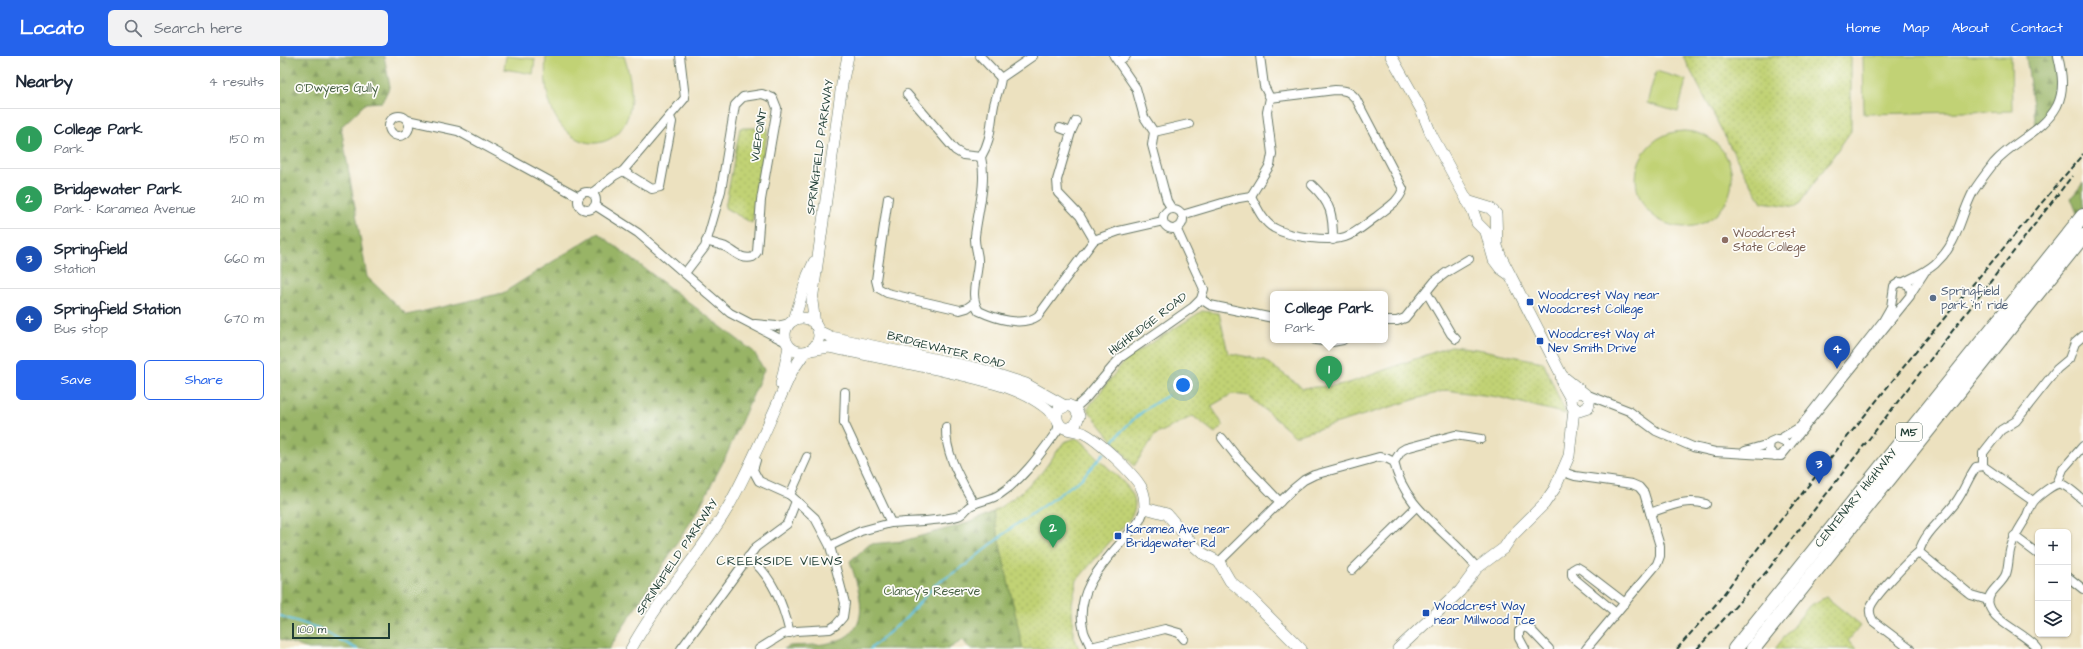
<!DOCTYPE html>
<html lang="en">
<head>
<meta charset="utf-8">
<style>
  :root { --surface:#fff; --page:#f2f2f3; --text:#1f2937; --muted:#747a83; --line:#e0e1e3; --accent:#2563eb }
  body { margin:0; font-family:"Architects Daughter",sans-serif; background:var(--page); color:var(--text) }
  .controls { position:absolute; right:12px; bottom:12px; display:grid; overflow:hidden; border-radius:6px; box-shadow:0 1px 3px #0004 }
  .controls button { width:36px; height:36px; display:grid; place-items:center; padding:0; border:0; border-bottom:1px solid var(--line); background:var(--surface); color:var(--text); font:20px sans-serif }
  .scale { position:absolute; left:12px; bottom:10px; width:98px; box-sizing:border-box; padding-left:4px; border:2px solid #1f3d34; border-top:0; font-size:11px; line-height:14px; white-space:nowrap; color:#1f3d34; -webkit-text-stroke:3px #fdfcf7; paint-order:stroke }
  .you { position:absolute; left:903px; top:329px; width:14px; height:14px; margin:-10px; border:3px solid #fff; border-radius:50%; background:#1a73e8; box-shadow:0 0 0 6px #1a73e833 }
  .badge { display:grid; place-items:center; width:26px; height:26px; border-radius:50%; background:var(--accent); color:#fff; font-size:13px; font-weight:700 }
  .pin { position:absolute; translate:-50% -33px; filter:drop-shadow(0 1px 2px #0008) }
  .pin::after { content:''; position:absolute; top:21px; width:14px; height:12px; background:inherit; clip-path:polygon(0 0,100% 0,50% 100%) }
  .popup { position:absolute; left:990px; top:235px; width:118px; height:52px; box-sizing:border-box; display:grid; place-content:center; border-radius:6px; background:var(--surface); filter:drop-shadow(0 1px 3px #0005); font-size:13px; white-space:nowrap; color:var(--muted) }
  .popup b { font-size:15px; color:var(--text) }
  .popup::after { content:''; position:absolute; left:50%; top:100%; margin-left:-8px; border:8px solid transparent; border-top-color:var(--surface) }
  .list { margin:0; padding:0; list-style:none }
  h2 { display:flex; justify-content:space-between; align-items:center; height:52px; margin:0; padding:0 16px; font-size:17px }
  h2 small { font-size:13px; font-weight:400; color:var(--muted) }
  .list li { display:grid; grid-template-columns:26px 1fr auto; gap:12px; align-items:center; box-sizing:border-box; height:60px; padding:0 16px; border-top:1px solid var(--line) }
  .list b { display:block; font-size:15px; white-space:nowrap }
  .list p { margin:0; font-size:13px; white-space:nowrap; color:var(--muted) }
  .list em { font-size:13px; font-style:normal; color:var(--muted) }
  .actions { display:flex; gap:8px; padding:12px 16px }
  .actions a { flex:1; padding:9px 0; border:1px solid var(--accent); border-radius:6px; text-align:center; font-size:14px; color:var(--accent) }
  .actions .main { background:var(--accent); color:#fff }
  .icon { flex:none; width:22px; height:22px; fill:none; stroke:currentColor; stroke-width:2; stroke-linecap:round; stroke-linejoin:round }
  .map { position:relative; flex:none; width:1803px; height:593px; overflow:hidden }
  header { display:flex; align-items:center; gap:24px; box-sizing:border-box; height:56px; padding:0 20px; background:var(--accent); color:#fff }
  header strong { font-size:19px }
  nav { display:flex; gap:22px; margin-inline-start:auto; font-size:14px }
  .search { width:280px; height:36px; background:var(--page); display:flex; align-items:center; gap:10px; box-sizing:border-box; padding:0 14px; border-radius:6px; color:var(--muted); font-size:15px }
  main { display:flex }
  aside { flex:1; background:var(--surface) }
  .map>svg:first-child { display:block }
</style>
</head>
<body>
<header>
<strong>Locato</strong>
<div class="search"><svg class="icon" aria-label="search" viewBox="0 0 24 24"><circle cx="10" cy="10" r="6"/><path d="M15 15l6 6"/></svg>Search here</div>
<nav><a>Home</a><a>Map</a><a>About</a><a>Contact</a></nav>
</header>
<main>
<aside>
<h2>Nearby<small>4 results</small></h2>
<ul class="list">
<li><span class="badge" style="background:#2e9e5b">1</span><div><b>College Park</b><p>Park</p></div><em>150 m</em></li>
<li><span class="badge" style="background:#2e9e5b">2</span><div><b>Bridgewater Park</b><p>Park · Karamea Avenue</p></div><em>210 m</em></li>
<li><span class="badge" style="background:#1a4fb4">3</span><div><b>Springfield</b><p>Station</p></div><em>660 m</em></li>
<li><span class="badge" style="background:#1a4fb4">4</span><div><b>Springfield Station</b><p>Bus stop</p></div><em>670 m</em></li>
</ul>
<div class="actions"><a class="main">Save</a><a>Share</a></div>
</aside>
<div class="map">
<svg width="1803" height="593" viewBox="0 0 1803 593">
  <defs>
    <pattern id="forest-firs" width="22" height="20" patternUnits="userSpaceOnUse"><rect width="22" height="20" fill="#98b466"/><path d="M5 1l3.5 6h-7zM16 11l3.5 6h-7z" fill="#7b9455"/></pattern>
    <pattern id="park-dots" width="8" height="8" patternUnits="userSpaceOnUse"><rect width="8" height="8" fill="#c1d274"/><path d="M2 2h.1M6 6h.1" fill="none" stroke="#a5b565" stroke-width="1.8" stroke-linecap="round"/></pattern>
  </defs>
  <rect width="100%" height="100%" fill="#fdfcf7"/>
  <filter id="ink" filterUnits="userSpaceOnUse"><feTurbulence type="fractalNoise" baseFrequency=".025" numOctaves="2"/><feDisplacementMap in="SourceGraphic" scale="8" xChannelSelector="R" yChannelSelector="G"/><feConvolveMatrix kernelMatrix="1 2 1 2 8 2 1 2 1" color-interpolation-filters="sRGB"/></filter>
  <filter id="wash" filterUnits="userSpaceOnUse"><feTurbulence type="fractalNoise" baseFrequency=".012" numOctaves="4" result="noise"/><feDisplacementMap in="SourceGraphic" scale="16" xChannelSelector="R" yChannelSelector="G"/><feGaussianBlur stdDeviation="0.9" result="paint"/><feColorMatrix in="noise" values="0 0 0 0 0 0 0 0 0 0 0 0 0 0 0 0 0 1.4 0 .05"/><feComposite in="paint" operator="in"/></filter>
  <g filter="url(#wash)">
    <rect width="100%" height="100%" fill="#ece1bf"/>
    <!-- forest -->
    <g fill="url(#forest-firs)" stroke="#5c784d">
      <polygon points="0,0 104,0 110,30 102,46 86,47 61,71 87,221 127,259 223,237 318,177 474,296 484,314 445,402 417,456 329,593 28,593 0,583"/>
      <path d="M1746 0H1774C1781 32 1779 46 1756 70Z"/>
      <polygon points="1803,127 1803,172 1791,142"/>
      <path d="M713 456 743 593H690L683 584 668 593H504L510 590C524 589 540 590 553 586 595 575 579 535 570 505L590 488 623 485 688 467Z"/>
    </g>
    <!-- park -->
    <g fill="url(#park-dots)" stroke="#708854">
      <polygon points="1403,0 1571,0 1571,75 1517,151 1482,146 1464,117"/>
      <polygon points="460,72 488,72 472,167 445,152"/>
      <polygon points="922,255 939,257 948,297 984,304 1023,332 1052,330 1069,327 1171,290 1197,293 1263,306 1286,358 1218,341 1166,334 1015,380 969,340 952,338 931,350 943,369 935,377 913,360 875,379 854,410 807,353 846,303"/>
      <path d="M796 382 804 387C814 402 850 427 854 442 856 449 854 454 852 460L797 524 792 547 793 578 799 593H743L713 456 739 438 762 416 784 386Z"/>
      <polygon points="1546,541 1581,569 1568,585 1577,593 1495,593 1529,550"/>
    </g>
    <!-- garden -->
    <g fill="#c1d274" stroke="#708854">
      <polygon points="226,0 255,3 253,18 224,13"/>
      <path d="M266 0H344C382 112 255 120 266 0Z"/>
      <polygon points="1583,0 1731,0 1732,55 1584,58"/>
      <polygon points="1376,15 1406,24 1398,56 1367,47"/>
      <circle cx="1404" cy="123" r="48"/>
    </g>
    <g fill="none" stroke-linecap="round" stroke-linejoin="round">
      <!-- stream -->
      <g stroke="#65c4e3" stroke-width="2">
        <path d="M829 391C845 368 863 353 887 340"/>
        <polyline points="0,560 38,572 77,593"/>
        <polyline points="590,593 626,562 655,529 687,508 730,473 801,423 824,397"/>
      </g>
    </g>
  </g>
  <g filter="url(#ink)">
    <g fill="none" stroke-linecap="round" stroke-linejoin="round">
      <!-- street casing -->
      <g stroke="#677665" stroke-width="10">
        <g id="street">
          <polyline points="700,0 721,22"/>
          <path d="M753 0 721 22C720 32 716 40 714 49 710 70 712 82 701 101 707 127 698 154 695 180 694 190 699 198 698 207 697 224 689 240 699 255 716 263 742 271 758 260L814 184 839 175 883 165"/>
          <polyline points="834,0 856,32 864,61 874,76 872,89 887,145 892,153"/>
          <polyline points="839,5 846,0"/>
          <polyline points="627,38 675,94 683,99 701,101"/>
          <circle cx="119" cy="70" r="10"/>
          <polyline points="127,64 178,75 299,141"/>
          <polyline points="780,72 791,76 796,65"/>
          <polyline points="791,76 777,124 778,137 800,160 814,184"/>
          <polyline points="874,76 909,68"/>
          <polyline points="343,115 372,133 380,131 392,66 390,61"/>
          <path d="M1032 129C1051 147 1053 158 1053 184"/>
          <circle cx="307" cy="145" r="9"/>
          <polyline points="312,137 334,120 343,115 405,42 400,0"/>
          <path d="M971 140C976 150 983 166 994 172 1009 181 1049 186 1065 181 1077 177 1087 167 1096 161 1107 152 1119 146 1123 133L1076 43C1070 35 1065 34 1055 34L990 42"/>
          <polyline points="608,142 596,224 598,232 607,237 680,254 687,252 694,247"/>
          <polyline points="316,150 358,177 450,257 506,286"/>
          <circle cx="893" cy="163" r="10"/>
          <polyline points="902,159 959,142 971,140 990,109 992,98 987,56 990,42 984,30 980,0"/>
          <path d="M405 217 425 191 441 135 455 49 463 41 482 38 493 42 497 52 481 144 477 196 473 201C460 205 453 193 443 190 437 188 432 187 426 185"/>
          <path d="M1624 226C1634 221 1646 216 1655 208 1679 186 1679 163 1693 136 1699 126 1707 116 1714 107 1733 85 1763 76 1777 50 1785 34 1782 17 1778 0"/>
          <polyline points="1147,237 1171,278 1176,283"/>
          <polyline points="1631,237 1644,217"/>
          <polyline points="921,243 930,249 993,262"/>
          <polyline points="1105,265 1117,265 1125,262 1155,225 1167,216 1189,203"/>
          <polyline points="475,268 497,270 510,267"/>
          <polyline points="1035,284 1052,286 1063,284"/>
          <path d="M565 336 564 367 611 467C633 465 657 466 678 460 685 458 686 451 692 449 701 444 711 444 720 438 744 422 761 397 777 375L779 368"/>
          <polyline points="1308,339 1349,355 1376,375 1413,391 1435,396 1501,400 1630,240 1631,235 1629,229 1620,226 1614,230 1611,251 1603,265 1520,371 1500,383"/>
          <polyline points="795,352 807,341 840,302 913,251 921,243 924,233 896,172"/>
          <path d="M666 371C665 399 681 424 694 448"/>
          <polyline points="942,382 957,401 1000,446"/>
          <polyline points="1465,395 1489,388"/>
          <polyline points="1495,400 1489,394 1490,386 1497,383 1504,386"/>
          <polyline points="476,404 473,414 479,425 510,439 535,462 550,490 565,547 563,561 556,569 550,573 516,575 503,578 479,593"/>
          <polyline points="1114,406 1121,395 1126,392 1175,379 1201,383"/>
          <polyline points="1703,410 1703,397 1721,374 1736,365 1777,313 1789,303 1795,287 1803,280"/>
          <polyline points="1283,416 1295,420 1352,428 1359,431 1364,437 1380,490 1380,500 1377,508 1306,593"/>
          <polyline points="1777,428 1783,413 1803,390"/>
          <polyline points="510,439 527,401"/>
          <path d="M1370 457C1390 450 1406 442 1426 448"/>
          <polyline points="1734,480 1758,498"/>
          <polyline points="550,490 581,475 611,467"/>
          <polyline points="1639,496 1691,539 1708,544"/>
          <path d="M468 501C492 519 503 548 510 577"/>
          <path d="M939 506 1013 433 1024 424 1034 419 1099 401 1106 402 1114 406C1124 453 1169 476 1197 512"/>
          <polyline points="1072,514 1136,451"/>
          <polyline points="1788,521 1803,533"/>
          <polyline points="1336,557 1295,523 1292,519 1292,514 1297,511 1302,514 1345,547"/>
          <polyline points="811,591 885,573 899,577 904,583"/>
          <polyline points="401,593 476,491 507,468 516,445"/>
          <path d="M811 593C810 587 806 582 804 576 791 529 835 497 860 464L865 452"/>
          <polyline points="1245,593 1239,582 1239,575 1244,571 1251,574 1269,593"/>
          <path d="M1630 593 1593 565C1591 561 1589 558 1590 553 1591 543 1630 503 1639 496 1645 475 1664 463 1676 446 1684 435 1688 422 1696 411L1703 410 1753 445"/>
          <path d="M1758 593C1746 577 1714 567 1709 549 1705 537 1722 529 1726 518 1729 510 1728 500 1731 491 1734 480 1740 472 1746 462 1748 457 1750 450 1754 445 1758 440 1775 426 1781 428 1788 430 1797 439 1803 444"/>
        </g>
      </g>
      <!-- secondary casing -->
      <g stroke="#677665" stroke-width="12">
        <g id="secondary">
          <polyline points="1111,0 1141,53 1151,78 1193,155 1197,167 1206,176 1214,204 1220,212 1230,219"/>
          <polyline points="1187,145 1210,152 1216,158 1217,190 1220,199 1281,318 1282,327 1291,343"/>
          <circle cx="522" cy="279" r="17"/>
          <polyline points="514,264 528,219 534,206"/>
          <polyline points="535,269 532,245 562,28 568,0"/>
          <polyline points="538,275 551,281 700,313 746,328 785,350"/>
          <path d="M530 294 549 291 564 294C593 300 622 306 651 312 689 321 750 330 776 362"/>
          <polyline points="1281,319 1310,342 1308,352 1299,355 1292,350 1291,343 1295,337 1302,336"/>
          <polyline points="501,328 509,291"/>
          <path d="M788 372 795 370 799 360 795 352 788 349 778 354C776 359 776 364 780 369 785 375 798 374 805 378 820 386 853 417 861 431 865 438 865 445 865 452L887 458 913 489 922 497 939 506 950 525 970 542 1021 593"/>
          <path d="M351 593C378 543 418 502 447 453 472 409 491 361 512 315L525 296"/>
          <polyline points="1118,593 1180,535 1197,512 1224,492 1232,480 1264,448 1275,432 1289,400 1294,353"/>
        </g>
      </g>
      <!-- highway casing -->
      <g stroke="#677665" stroke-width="16">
        <g id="highway">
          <polyline points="1455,593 1803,160"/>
          <polyline points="1473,593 1803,180"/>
        </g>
      </g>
      <!-- street -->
      <use href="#street" stroke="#fff" stroke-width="8"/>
      <!-- secondary -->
      <use href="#secondary" stroke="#fff" stroke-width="11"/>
      <!-- highway -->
      <use href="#highway" stroke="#fff" stroke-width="14"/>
      <!-- rail -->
      <g stroke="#1f3d34" stroke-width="2" stroke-dasharray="6 3" stroke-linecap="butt">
        <polyline points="1397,593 1437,547 1467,506 1634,298 1803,98"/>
        <polyline points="1417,593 1487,515 1792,120"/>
      </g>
    </g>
  </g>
  <!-- markers -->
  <circle fill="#8d6e63" stroke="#fdfcf7" stroke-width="1.5" cx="1445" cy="184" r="4"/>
  <circle fill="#5c6f8a" stroke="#fdfcf7" stroke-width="1.5" cx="1653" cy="242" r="4"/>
  <g fill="#1a4fb4" stroke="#fdfcf7" stroke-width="1.5">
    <rect x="1246" y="242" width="8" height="8" rx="2"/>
    <rect x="1256" y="281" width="8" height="8" rx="2"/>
    <rect x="834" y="476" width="8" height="8" rx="2"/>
    <rect x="1142" y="553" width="8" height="8" rx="2"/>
  </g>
  <g text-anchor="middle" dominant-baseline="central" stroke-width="3.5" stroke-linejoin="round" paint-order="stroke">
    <!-- shield labels -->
    <rect fill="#fdfcf7" stroke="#62766e" stroke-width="1" x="1616" y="367" width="26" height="18" rx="3"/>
    <g font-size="11" font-weight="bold" fill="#1f3d34">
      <text x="1629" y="376">M5</text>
    </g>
    <!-- park labels -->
    <g font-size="12" fill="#486244" stroke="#fdfcf7">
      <text x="57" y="32">O'Dwyers Gully</text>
      <text x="652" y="535">Clancy's Reserve</text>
    </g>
    <!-- street labels -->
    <g font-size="12" fill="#1f3d34" stroke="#fdfcf7">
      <text transform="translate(479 79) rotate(-81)">VUEPOINT</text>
      <text transform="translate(540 91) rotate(-82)">SPRINGFIELD PARKWAY</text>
      <text transform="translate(868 268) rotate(-37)">HIGHRIDGE ROAD</text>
      <text transform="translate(666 294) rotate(14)">BRIDGEWATER ROAD</text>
      <text transform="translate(1576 442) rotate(-51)">CENTENARY HIGHWAY</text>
      <text transform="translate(397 501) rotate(-56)">SPRINGFIELD PARKWAY</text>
    </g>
    <!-- education labels -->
    <g font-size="12" fill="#785e54" stroke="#fdfcf7" text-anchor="start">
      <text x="1453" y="177">Woodcrest<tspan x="1453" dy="14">State College</tspan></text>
    </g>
    <!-- service labels -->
    <g font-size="12" fill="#4e5e75" stroke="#fdfcf7" text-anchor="start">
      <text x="1661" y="235">Springfield<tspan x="1661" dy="14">park 'n' ride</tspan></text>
    </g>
    <!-- transit labels -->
    <g font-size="12" fill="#164399" stroke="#fdfcf7" text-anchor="start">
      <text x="1258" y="239">Woodcrest Way near<tspan x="1258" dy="14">Woodcrest College</tspan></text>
      <text x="1268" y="278">Woodcrest Way at<tspan x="1268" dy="14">Nev Smith Drive</tspan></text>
      <text x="846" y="473">Karamea Ave near<tspan x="846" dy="14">Bridgewater Rd</tspan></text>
      <text x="1154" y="550">Woodcrest Way<tspan x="1154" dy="14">near Millwood Tce</tspan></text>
    </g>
    <!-- neighbourhood labels -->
    <g font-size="13" letter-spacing="1" fill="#1f3d34" stroke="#fdfcf7">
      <text x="500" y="505">CREEKSIDE VIEWS</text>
    </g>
  </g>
</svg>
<div class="controls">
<button>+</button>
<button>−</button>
<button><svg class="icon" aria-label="layers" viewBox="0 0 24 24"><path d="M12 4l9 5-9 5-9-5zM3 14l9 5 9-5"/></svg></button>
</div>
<div class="scale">100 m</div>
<div class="you"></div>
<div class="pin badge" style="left:1049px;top:333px;background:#2e9e5b">1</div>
<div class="popup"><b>College Park</b>Park</div>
<div class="pin badge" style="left:773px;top:492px;background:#2e9e5b">2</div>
<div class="pin badge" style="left:1539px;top:428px;background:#1a4fb4">3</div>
<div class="pin badge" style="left:1557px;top:313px;background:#1a4fb4">4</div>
</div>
</main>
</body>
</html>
